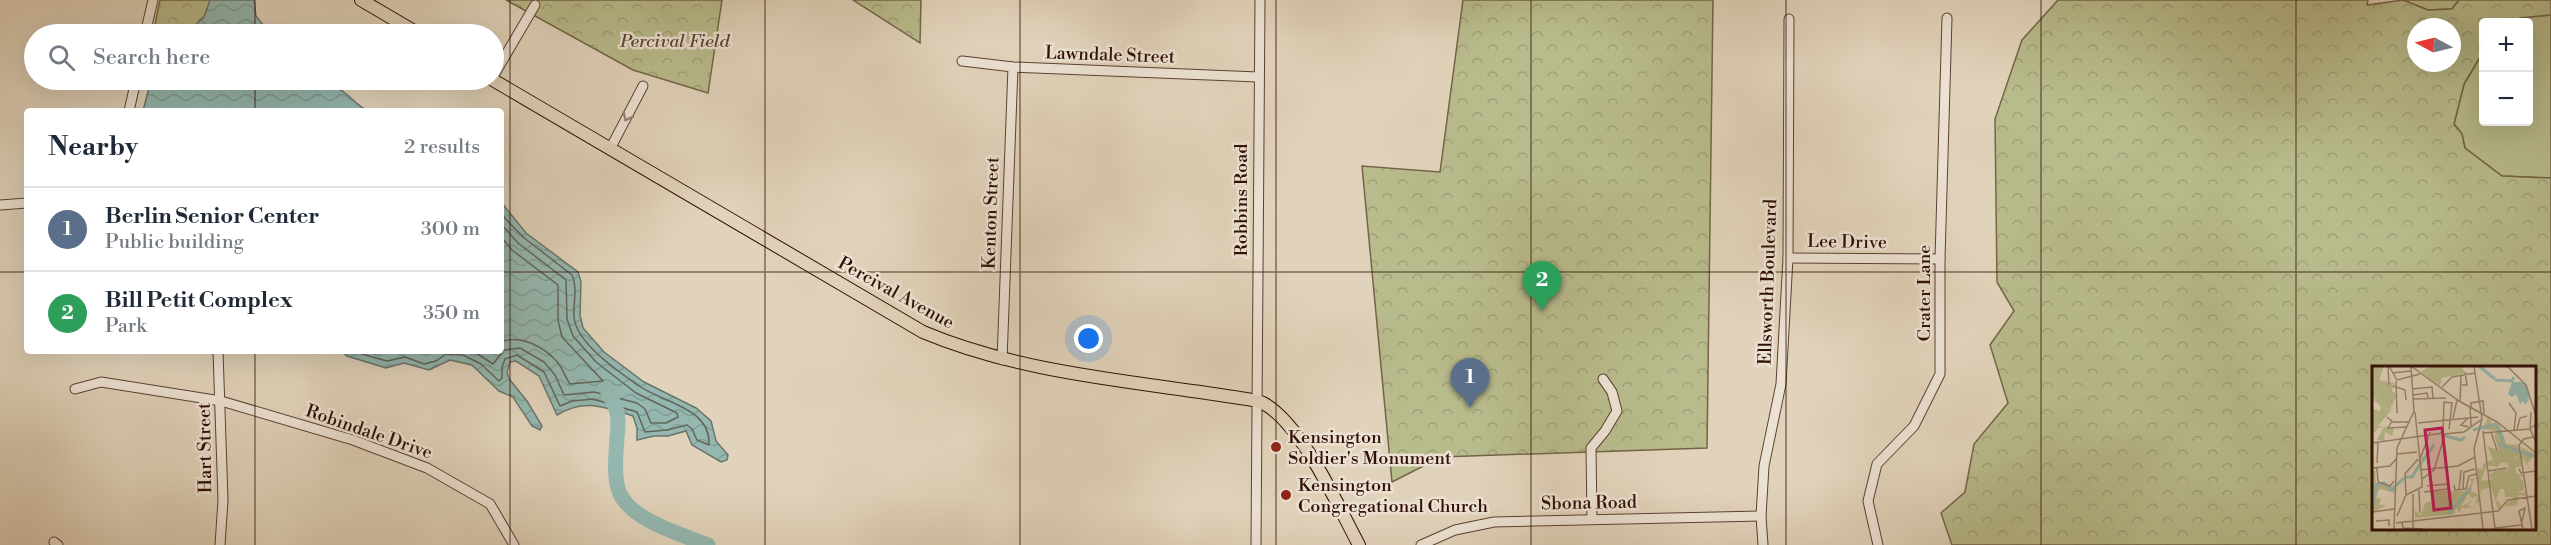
<!DOCTYPE html>
<html lang="en">
<head>
<meta charset="utf-8">
<style>
  :root { --surface:#fff; --page:#f6f6f7; --text:#1f2937; --muted:#747a83; --line:#e0e1e3; --accent:#0f766e }
  body { margin:0; font-family:"Libre Bodoni",serif; background:var(--page); color:var(--text) }
  .controls { position:absolute; right:18px; top:18px; display:grid; overflow:hidden; border-radius:6px; box-shadow:0 6px 24px #0002 }
  .controls button { width:54px; height:54px; display:grid; place-items:center; padding:0; border:0; border-bottom:2px solid var(--line); background:var(--surface); color:var(--text); font:30px sans-serif }
  .compass { position:absolute; left:2407px; top:18px; width:54px; height:54px; border-radius:50%; background:var(--surface); box-shadow:0 6px 24px #0002; rotate:277deg }
  .you { position:absolute; left:1089px; top:339px; width:21px; height:21px; margin:-15px; border:4px solid #fff; border-radius:50%; background:#1a73e8; box-shadow:0 0 0 9px #1a73e833 }
  .badge { display:grid; place-items:center; width:39px; height:39px; border-radius:50%; background:var(--accent); color:#fff; font-size:20px; font-weight:700 }
  .pin { position:absolute; translate:-50% -50px; filter:drop-shadow(0 2px 3px #0008) }
  .pin::after { content:''; position:absolute; top:32px; width:21px; height:18px; background:inherit; clip-path:polygon(0 0,100% 0,50% 100%) }
  .list { margin:0; padding:0; list-style:none }
  h2 { display:flex; justify-content:space-between; align-items:center; height:78px; margin:0; padding:0 24px; font-size:26px }
  h2 small { font-size:20px; font-weight:400; color:var(--muted) }
  .list li { display:grid; grid-template-columns:39px 1fr auto; gap:18px; align-items:center; box-sizing:border-box; height:84px; padding:0 24px; border-top:2px solid var(--line) }
  .list b { display:block; font-size:22px; white-space:nowrap }
  .list p { margin:0; font-size:20px; white-space:nowrap; color:var(--muted) }
  .list em { font-size:20px; font-style:normal; color:var(--muted) }
  .icon { flex:none; width:33px; height:33px; fill:none; stroke:currentColor; stroke-width:2; stroke-linecap:round; stroke-linejoin:round }
  .map { position:relative; flex:none; width:2551px; height:545px; overflow:hidden }
  .search { position:absolute; background:var(--surface); box-shadow:0 6px 24px #0002; left:24px; top:24px; width:480px; height:66px; display:flex; align-items:center; gap:15px; box-sizing:border-box; padding:0 21px; border-radius:33px; color:var(--muted); font-size:22px }
  .panel { position:absolute; background:var(--surface); box-shadow:0 6px 24px #0002; left:24px; top:108px; width:480px; height:246px; border-radius:6px }
  .map>svg:first-child { display:block }
</style>
</head>
<body>
<div class="map">
<svg width="2551" height="545" viewBox="0 0 2551 545">
  <defs>
    <pattern id="forest-crowns" width="20" height="18" patternUnits="userSpaceOnUse" patternTransform="scale(1.5)"><rect width="20" height="18" fill="#b8bb8c"/><path d="M2 6a3 3 0 1 1 6 0M12 15a3 3 0 1 1 6 0" fill="none" stroke="#9ea077"/></pattern>
    <pattern id="water-waves" width="16" height="10" patternUnits="userSpaceOnUse" patternTransform="scale(1.5)"><rect width="16" height="10" fill="#94b8b0"/><path d="M0 5q4-4 8 0t8 0" fill="none" stroke="#809d96"/></pattern>
  </defs>
  <rect width="100%" height="100%" fill="#e1d3bb"/>
  <filter id="stains"><feTurbulence type="fractalNoise" baseFrequency=".00333" numOctaves="4"/><feColorMatrix values="0 0 0 0 .2 0 0 0 0 .09 0 0 0 0 .02 0 0 0 .5 -.17"/></filter>
  <radialGradient id="worn" r=".72"><stop offset=".6" stop-color="#630" stop-opacity="0"/><stop offset="1" stop-color="#630" stop-opacity=".3"/></radialGradient>
  <!-- green -->
  <g fill="#b8bb8c" stroke="#746548" stroke-width="1.5">
    <polygon points="2403,0 2459,0 2452,9 2428,10"/>
    <polygon points="2551,15 2551,178 2502,176 2465,148 2462,134 2454,124 2464,84 2483,52 2484,122 2528,122 2528,22 2514,22 2520,18"/>
  </g>
  <!-- forest -->
  <g fill="url(#forest-crowns)" stroke="#746548" stroke-width="1.5" fill-rule="evenodd">
    <polygon points="160,0 212,0 210,11 188,34 153,34"/>
    <polygon points="506,0 722,0 708,93 633,70"/>
    <polygon points="853,0 921,0 920,43"/>
    <polygon points="1463,0 1713,0 1707,448 1441,457 1392,482 1362,166 1440,172"/>
    <path d="M2058 0H2368L2367 5 2403 0 2428 10 2452 9 2459 0H2551V15L2520 18 2514 22H2484L2483 52 2464 84 2454 124 2462 134 2465 148 2502 176 2551 178V545H1952L1941 513 1965 492 1974 444 2008 403 1990 345 2014 311 1997 282 1995 119 2022 40ZM2416 27H2452V63H2416ZM2374 368H2534V528H2374Z"/>
  </g>
  <!-- water -->
  <g fill="url(#water-waves)" stroke="#6c746b" stroke-width="1.5">
    <polygon points="210,0 254,0 256,16 270,34 186,34 204,17"/>
    <path d="M151 80H313C324 84 335 85 345 93 355 100 360 110 373 111H143Z"/>
    <path d="M501 202 526 233 578 272 581 282 580 315 583 328 604 352 644 382 696 408 711 421 716 441 728 455 727 460 721 462 692 445 686 431 668 436H654L637 440V428L633 416C604 407 585 398 557 415L539 376 516 361 510 362 507 373 510 380 527 401 542 426 540 430 532 426 513 397 499 391 472 365 450 360 429 370 404 363 386 368 347 356 341 351H501Z"/>
  </g>
  <g fill="none" stroke-linecap="round" stroke-linejoin="round">
    <!-- shore -->
    <g stroke="#62645a" stroke-width="1.5">
      <path d="M501 237 512 250 558 285V320L562 337 603 381 570 384C565 377 563 369 558 363 545 347 520 334 501 342"/>
      <path d="M351 351 387 361 405 357 424 364 436 361 446 354 463 355 481 364 499 381 502 378V367L505 359 517 355 544 372 560 406 572 401 593 399 637 412 645 432 667 430 687 425 692 429 697 440 709 445C711 408 664 403 639 386 619 372 576 343 574 317 573 303 578 288 572 275L523 237 501 214"/>
      <polyline points="473,351 493,364 504,350 520,348 544,362 555,375 564,395 594,392 637,403 645,409 651,423 666,423 678,417 677,413 636,393 596,362 573,336 567,319 566,280 518,243 501,224"/>
    </g>
    <!-- river -->
    <path stroke="#94b8b0" stroke-width="15" d="M608 394C619 408 619 421 617 438 616 455 613 478 620 494 633 521 683 535 708 545"/>
    <!-- minor casing -->
    <g stroke="#5c4032" stroke-width="11">
      <g id="minor">
        <polyline points="145,34 153,0"/>
        <polyline points="962,61 1013,67 1258,77"/>
        <polyline points="494,75 535,5"/>
        <polyline points="129,111 136,80"/>
        <polyline points="610,149 643,86"/>
        <polyline points="0,205 27,203"/>
        <polyline points="1788,258 1940,259"/>
        <polyline points="218,351 223,500 220,545"/>
        <polyline points="1002,360 1013,67"/>
        <polyline points="75,389 101,382 221,401 353,440 427,468 490,504 514,545"/>
        <polyline points="1592,519 1591,448 1605,431 1617,411 1612,392 1603,379"/>
        <polyline points="54,542 58,545"/>
        <polyline points="1256,545 1260,0"/>
        <polyline points="1421,545 1455,530 1494,522 1761,516"/>
        <polyline points="1763,545 1761,516 1764,466 1781,384 1788,258 1789,19"/>
        <polyline points="1878,545 1868,501 1877,464 1914,426 1940,374 1940,259 1947,18"/>
      </g>
    </g>
    <!-- major casing -->
    <g stroke="#300f04" stroke-width="14">
      <g id="major">
        <polyline points="361,0 419,34"/>
        <path d="M493 80 923 332C1023 374 1134 381 1240 398 1248 399 1256 400 1263 403 1302 424 1338 506 1359 545"/>
      </g>
    </g>
    <!-- minor -->
    <use href="#minor" stroke="#ece2d3" stroke-width="9"/>
    <!-- major -->
    <use href="#major" stroke="#e1d3bb" stroke-width="12"/>
  </g>
  <!-- one-way arrows -->
  <defs><path id="oneway-chevron" d="M-2-3.5L2.5 0L-2 3.5" fill="none" stroke-width="1.6" stroke-linecap="round" stroke-linejoin="round" transform="scale(1.5)"/></defs>
  <use stroke="#978376" href="#oneway-chevron" transform="translate(627 117) rotate(117)"/>
  <!-- grid -->
  <path fill="none" stroke="#300f04" stroke-width="1.5" stroke-opacity="0.55" d="M255 0V34M510 0V545M765 0V545M1020 0V545M1276 0V545M1531 0V545M1786 0V545M2041 0V545M2296 0V545M255 80V111M0 272H27M501 272H2551M255 351V545"/>
  <!-- markers -->
  <g fill="#8f2418" stroke="#ece2d3" stroke-width="2">
    <circle cx="1276" cy="447" r="6"/>
    <circle cx="1286" cy="495" r="6"/>
  </g>
  <g text-anchor="middle" dominant-baseline="central" stroke-width="5" stroke-linejoin="round" paint-order="stroke">
    <!-- park labels -->
    <g font-size="18" font-style="italic" fill="#59432d" stroke="#ece2d3">
      <text x="675" y="41">Percival Field</text>
    </g>
    <!-- street labels -->
    <g font-size="18" fill="#300f04" stroke="#ece2d3">
      <text transform="translate(1110 55) rotate(2)">Lawndale Street</text>
      <text transform="translate(1241 200) rotate(-90)">Robbins Road</text>
      <text transform="translate(991 213) rotate(-88)">Kenton Street</text>
      <text transform="translate(1847 242) rotate(1)">Lee Drive</text>
      <text transform="translate(1768 282) rotate(-88)">Ellsworth Boulevard</text>
      <text transform="translate(896 293) rotate(29)">Percival Avenue</text>
      <text transform="translate(1924 293) rotate(-90)">Crater Lane</text>
      <text transform="translate(369 432) rotate(19)">Robindale Drive</text>
      <text transform="translate(205 448) rotate(-91)">Hart Street</text>
      <text transform="translate(1589 503) rotate(-1)">Sbona Road</text>
    </g>
    <!-- poi labels -->
    <g font-size="18" fill="#300f04" stroke="#ece2d3" text-anchor="start">
      <text x="1288" y="437">Kensington<tspan x="1288" dy="21">Soldier's Monument</tspan></text>
      <text x="1298" y="485">Kensington<tspan x="1298" dy="21">Congregational Church</tspan></text>
    </g>
  </g>
  <!-- overview -->
  <g transform="translate(2372 366)">
    <rect width="164" height="164" fill="#e1d3bb"/>
    <path d="M0 0H12L7 14 22 17 20 25 25 29 17 45 9 34 0 31ZM145 89 144 96 140 100 148 118 134 121 131 106 137 104 135 92 143 93Z" fill="#b8bb8c"/>
    <path d="M58 0H89L93 7 70 12 68 20 49 6ZM0 32 10 34 16 45 21 42 6 60 22 62 20 70 13 66 12 75 5 74 12 61 6 62 0 70V43L8 45 9 41ZM116 51 120 58 128 60 134 78 145 79 149 87 152 86 147 80 163 88 155 97 159 105 151 92 150 100 143 102 145 108 153 109 147 112 151 115 152 124 143 127 155 126 153 130 147 129 145 139 132 141 142 131H133L132 123H128L124 133 130 141 126 143 119 121 109 124 110 132 105 111V103H111V98L121 93 115 80 127 84 122 69 127 65 111 63ZM144 89V96H140L139 102 148 118 134 121 131 106 138 103 135 92 142 93ZM130 96 135 97 137 103 123 105 117 109 120 113 109 115 115 99 125 101ZM3 104 4 117 25 122 22 127 9 123 4 127 1 133 9 132 7 138 14 140 0 146V105ZM103 112 98 125 106 128 108 136 103 138 106 130 100 132 96 128 89 141 101 134 95 140 104 141 89 142 88 147 84 142 82 148 43 152V144L49 150 53 137 60 135V125H95L100 116 97 113Z" fill="#b8bb8c" fill-rule="evenodd"/>
    <path d="M140 16H152L155 21 158 30 154 34 158 32 153 39 152 35 148 38 144 28 140 31 136 28Z" fill="#94b8b0"/>
    <path fill="none" stroke="#94b8b0" stroke-width="3" d="M107 0 123 13M123 14 140 15 142 11M101 64 124 58 131 74 128 79 164 91M70 69 89 74 93 71M48 98 62 79M33 111H40L48 98M0 120 12 117 19 124 32 112M0 144 5 121M76 148 99 122"/>
    <path fill="none" stroke="#9a8572" stroke-width="1.5" d="M16 0 17 19M17 0 25 14 48 8M39 0 87 35 125 56 164 87M135 0 154 19 164 50M20 7 39 5M24 15 25 47M90 19H95L93 6M21 20 33 24 34 34M70 21 80 11 103 7M40 23 60 21 61 32M41 29 55 27 56 32M41 33 74 32M88 36 89 10M137 37 144 47 142 64M98 41 99 60M99 41V37L111 35 112 49M43 46 50 113M15 51 21 56H38M81 52 85 34M96 52 89 59 97 61M110 53 102 83 111 163M20 55 16 62 34 61M46 57 106 51M164 58 158 63 164 76M145 63 148 52 155 50M111 65 123 163M119 66 125 84M71 67 72 36 80 37 77 63M111 67 158 63 159 46M0 77 71 67M25 88 45 86M47 96 58 66M5 97 6 77M0 102 18 100 24 93M5 102 6 116 18 120 22 115M147 103 149 107 164 105M48 104 86 100 103 91M116 105 135 102M82 119 83 124 94 123 97 110 104 108M55 120 76 118M47 124 48 147M87 124 89 104M91 124 92 106 103 103M52 126 76 123M41 128V162M34 129 33 108 46 93M0 146 22 143M25 150 34 129 50 121V113L62 104 73 68 92 66 110 53 102 0M4 155 17 154V160M150 155 153 142 147 145 151 163M30 156 31 162 51 163M24 157 126 145 136 134 164 130M123 162 150 159M22 163 25 82 42 45 39 0M160 163 147 79 152 73 161 71"/>
    <path fill="#c2185b" fill-opacity="0.15" stroke="#c2185b" stroke-width="3" d="M70 62 79 142 62 144 53 64Z"/>
    <rect width="164" height="164" fill="none" stroke="#300f04" stroke-width="3"/>
  </g>
  <rect width="100%" height="100%" filter="url(#stains)"/>
  <rect width="100%" height="100%" fill="url(#worn)"/>
</svg>
<div class="controls">
<button>+</button>
<button>−</button>
</div>
<svg class="compass" viewBox="-18 -18 36 36"><path d="M0-13l5 13h-10z" fill="#e53935"/><path d="M0 13l5-13h-10z" fill="#747a83"/></svg>
<div class="you"></div>
<div class="pin badge" style="left:1470px;top:408px;background:#5c6f8a">1</div>
<div class="pin badge" style="left:1542px;top:311px;background:#2e9e5b">2</div>
<div class="search"><svg class="icon" aria-label="search" viewBox="0 0 24 24"><circle cx="10" cy="10" r="6"/><path d="M15 15l6 6"/></svg>Search here</div>
<section class="panel">
<h2>Nearby<small>2 results</small></h2>
<ul class="list">
<li><span class="badge" style="background:#5c6f8a">1</span><div><b>Berlin Senior Center</b><p>Public building</p></div><em>300 m</em></li>
<li><span class="badge" style="background:#2e9e5b">2</span><div><b>Bill Petit Complex</b><p>Park</p></div><em>350 m</em></li>
</ul>
</section>
</div>
</body>
</html>
